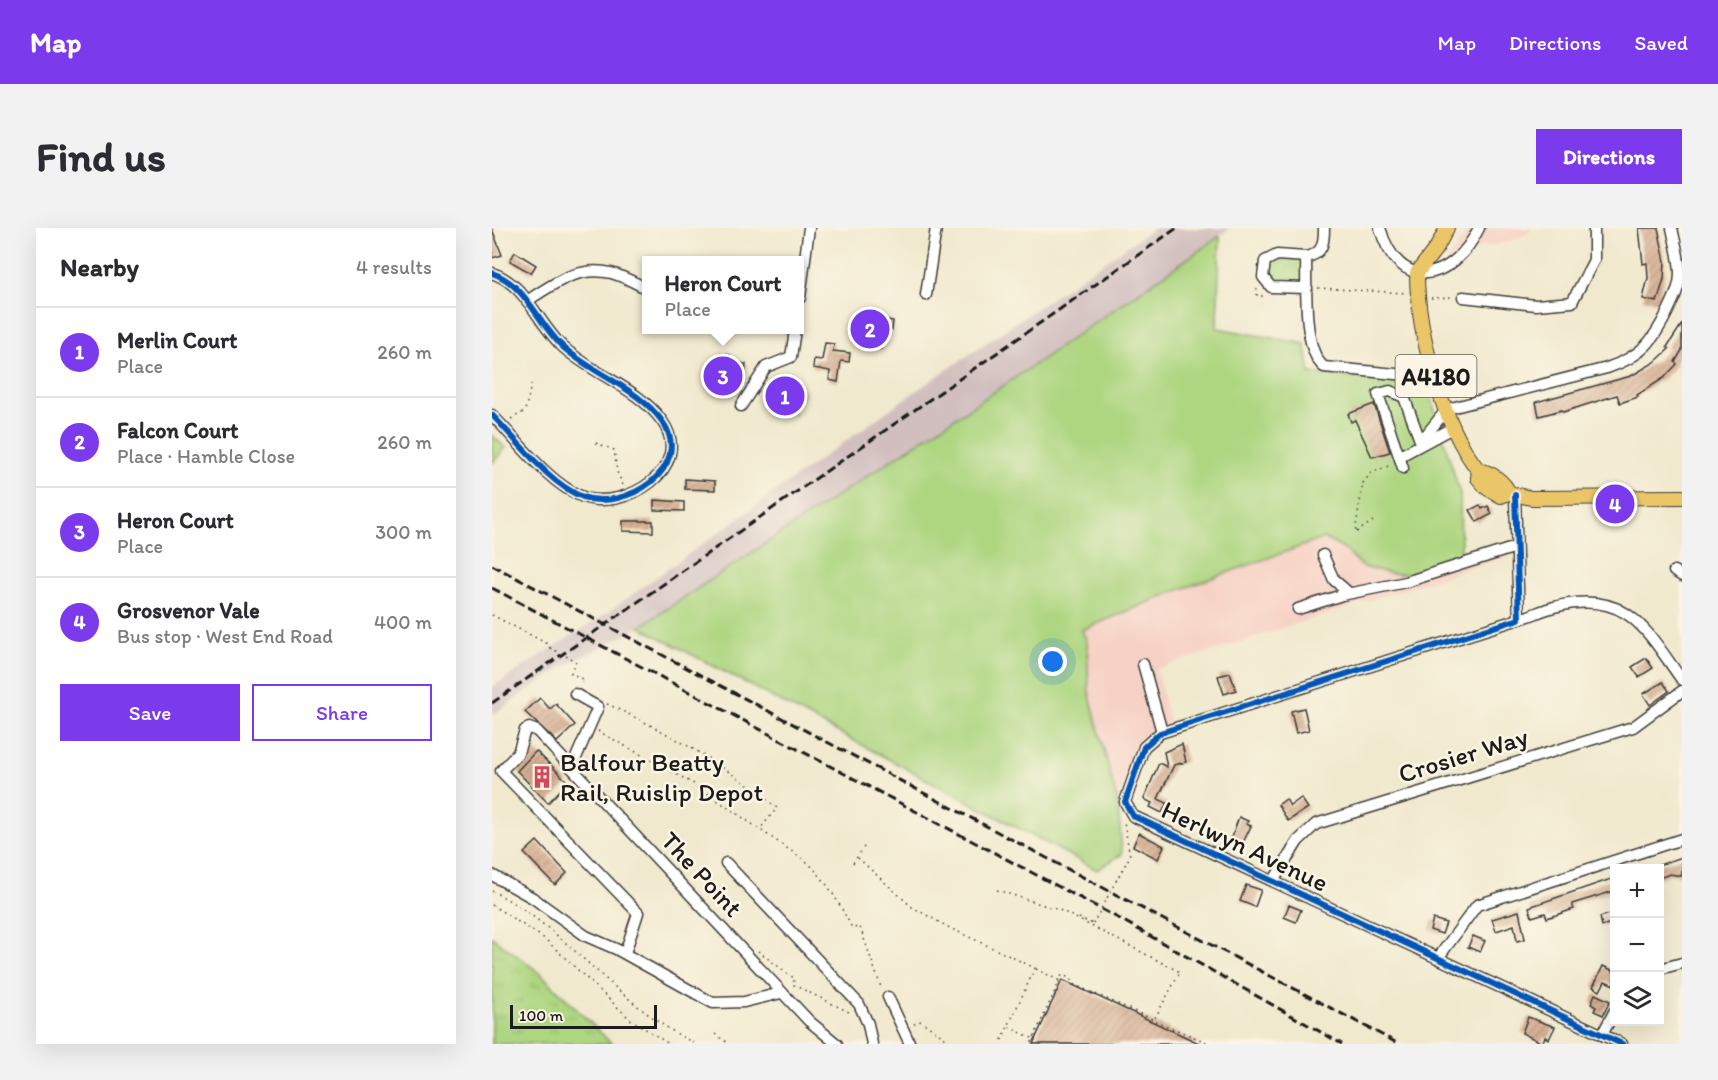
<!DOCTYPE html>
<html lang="en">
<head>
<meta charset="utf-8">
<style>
  :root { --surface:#fff; --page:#f2f2f3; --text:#2b2b33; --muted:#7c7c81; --line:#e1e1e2; --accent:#7c3aed }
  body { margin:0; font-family:Itim,sans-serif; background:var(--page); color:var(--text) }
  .controls { position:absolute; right:18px; bottom:18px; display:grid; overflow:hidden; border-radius:0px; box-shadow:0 6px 24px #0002 }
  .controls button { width:54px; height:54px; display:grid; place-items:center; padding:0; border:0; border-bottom:2px solid var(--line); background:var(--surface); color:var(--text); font:30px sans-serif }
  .scale { position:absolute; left:18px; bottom:15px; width:147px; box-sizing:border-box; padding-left:6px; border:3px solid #1c1c1c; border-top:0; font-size:16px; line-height:21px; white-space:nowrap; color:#1c1c1c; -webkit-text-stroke:4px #fcf5e5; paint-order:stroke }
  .you { position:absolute; left:561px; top:434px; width:21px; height:21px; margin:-15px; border:4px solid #fff; border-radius:50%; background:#1a73e8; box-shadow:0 0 0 9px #1a73e833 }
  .badge { display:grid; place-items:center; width:39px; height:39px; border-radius:50%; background:var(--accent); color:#fff; font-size:20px; font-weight:700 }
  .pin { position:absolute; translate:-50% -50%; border:3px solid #fff; box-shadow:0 2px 6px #0006 }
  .popup { position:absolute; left:150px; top:28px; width:162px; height:78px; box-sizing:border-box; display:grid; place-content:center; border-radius:0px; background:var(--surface); filter:drop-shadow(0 2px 4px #0005); font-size:20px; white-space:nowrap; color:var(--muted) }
  .popup b { font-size:22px; color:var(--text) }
  .popup::after { content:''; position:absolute; left:50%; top:100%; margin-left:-12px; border:12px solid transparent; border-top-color:var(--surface) }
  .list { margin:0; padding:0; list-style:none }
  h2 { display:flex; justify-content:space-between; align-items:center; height:78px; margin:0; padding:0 24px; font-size:26px }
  h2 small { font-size:20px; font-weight:400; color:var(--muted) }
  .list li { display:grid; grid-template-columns:39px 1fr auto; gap:18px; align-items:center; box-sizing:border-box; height:90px; padding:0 24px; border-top:2px solid var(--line) }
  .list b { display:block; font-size:22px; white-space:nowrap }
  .list p { margin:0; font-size:20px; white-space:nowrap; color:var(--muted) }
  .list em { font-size:20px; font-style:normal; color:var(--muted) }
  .actions { display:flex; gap:12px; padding:18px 24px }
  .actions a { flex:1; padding:14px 0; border:2px solid var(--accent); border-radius:0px; text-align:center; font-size:21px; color:var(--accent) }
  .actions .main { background:var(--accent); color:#fff }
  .icon { flex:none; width:33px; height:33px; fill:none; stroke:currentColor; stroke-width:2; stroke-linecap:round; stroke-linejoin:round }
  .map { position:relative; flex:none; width:1190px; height:816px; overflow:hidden; border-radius:0px }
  header { display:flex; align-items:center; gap:36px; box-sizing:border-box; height:84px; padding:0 30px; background:var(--accent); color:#fff }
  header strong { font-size:28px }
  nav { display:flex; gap:33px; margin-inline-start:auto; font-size:21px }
  .intro { display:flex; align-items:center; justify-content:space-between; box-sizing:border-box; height:144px; padding:0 36px }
  h1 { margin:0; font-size:42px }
  .button { padding:15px 27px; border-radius:0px; background:var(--accent); color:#fff; font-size:21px; font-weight:700 }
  main { display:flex; gap:36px; padding:0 36px }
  aside { flex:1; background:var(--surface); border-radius:0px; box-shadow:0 6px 24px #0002 }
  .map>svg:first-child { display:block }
</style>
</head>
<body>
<header>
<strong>Map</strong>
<nav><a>Map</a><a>Directions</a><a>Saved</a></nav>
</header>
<div class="intro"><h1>Find us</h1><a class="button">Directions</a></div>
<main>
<aside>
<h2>Nearby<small>4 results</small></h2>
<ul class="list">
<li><span class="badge">1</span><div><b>Merlin Court</b><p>Place</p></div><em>260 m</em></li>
<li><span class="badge">2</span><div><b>Falcon Court</b><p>Place · Hamble Close</p></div><em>260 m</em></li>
<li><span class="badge">3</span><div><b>Heron Court</b><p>Place</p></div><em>300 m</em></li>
<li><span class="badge">4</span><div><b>Grosvenor Vale</b><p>Bus stop · West End Road</p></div><em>400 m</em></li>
</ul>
<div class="actions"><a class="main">Save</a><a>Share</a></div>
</aside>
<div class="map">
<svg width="1190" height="816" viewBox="0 0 1190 816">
  <defs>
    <pattern id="grass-tufts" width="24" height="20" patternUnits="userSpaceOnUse" patternTransform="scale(1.5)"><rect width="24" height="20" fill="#aed681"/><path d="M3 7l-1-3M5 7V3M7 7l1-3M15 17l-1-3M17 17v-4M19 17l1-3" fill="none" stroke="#95b76f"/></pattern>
    <pattern id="building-hatch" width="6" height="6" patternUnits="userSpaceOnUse" patternTransform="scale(1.5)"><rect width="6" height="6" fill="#d5ad91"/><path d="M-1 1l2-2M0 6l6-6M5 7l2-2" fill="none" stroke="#b6947c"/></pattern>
  </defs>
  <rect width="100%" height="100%" fill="#fcf5e5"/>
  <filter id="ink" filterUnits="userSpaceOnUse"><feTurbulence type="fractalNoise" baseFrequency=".0167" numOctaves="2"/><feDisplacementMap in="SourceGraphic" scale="12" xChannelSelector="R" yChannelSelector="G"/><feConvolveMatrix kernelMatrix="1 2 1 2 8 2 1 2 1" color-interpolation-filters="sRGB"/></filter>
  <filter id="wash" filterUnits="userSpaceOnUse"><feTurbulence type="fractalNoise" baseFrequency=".008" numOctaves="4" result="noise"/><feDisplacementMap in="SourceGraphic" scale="24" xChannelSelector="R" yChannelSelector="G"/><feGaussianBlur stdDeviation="1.35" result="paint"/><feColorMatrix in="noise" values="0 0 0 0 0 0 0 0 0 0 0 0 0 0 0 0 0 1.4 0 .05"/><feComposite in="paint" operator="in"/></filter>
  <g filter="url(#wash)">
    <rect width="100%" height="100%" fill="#f1e9ce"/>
    <!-- built -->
    <g fill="#f6d1c5">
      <polygon points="978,0 1040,0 1035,6 1016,14 971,23 952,37"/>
      <polygon points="832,310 853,322 871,339 898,345 918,347 969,328 1018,315 1018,327 664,441 678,496 658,503 648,512 626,576 597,464 595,414 590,403 681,364"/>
    </g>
    <!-- railway -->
    <polygon fill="#d1bfbf" points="662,0 738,0 517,154 148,399 68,440 0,487 0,459 112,387 415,169"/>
    <!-- grass -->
    <g fill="url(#grass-tufts)" stroke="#65794e" stroke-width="1.5">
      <polygon points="814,29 815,60 779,59 773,33"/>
      <polygon points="0,709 48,745 120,816 0,816"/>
    </g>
    <!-- green -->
    <g fill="#aed681" stroke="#65794e" stroke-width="1.5">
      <polygon points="728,8 725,100 813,116 818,145 935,157 968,265 969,328 918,347 898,345 871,339 853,322 832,310 681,364 590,402 595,414 597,464 626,576 630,626 605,642 148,399 517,154"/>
      <polygon points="0,207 14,220 0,235"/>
    </g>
    <g id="blocks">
      <!-- building -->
      <g fill="url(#building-hatch)">
        <polygon points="1147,0 1166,0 1173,33 1172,51 1165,74 1151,71 1156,50 1155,35 1151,36"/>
        <polygon points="0,1 10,27 0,30"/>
        <polygon points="23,24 44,37 39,45 18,33"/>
        <polygon points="376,83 385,84 384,90 401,93 400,102 392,101 389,121 380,120 381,110 364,108 366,99 373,100"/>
        <polygon points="1190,96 1190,122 1183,134 1185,136 1172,150 1145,167 1146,169 1128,175 1125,167 1071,184 1070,182 1047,188 1044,174 1139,148 1163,134 1177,121 1175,119"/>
        <polygon points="333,115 342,116 341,123 358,125 357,134 349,133 346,154 337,152 338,143 321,140 322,131 330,132"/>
        <polygon points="229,126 238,127 237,133 254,136 253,145 245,144 242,164 233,163 234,153 217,151 219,142 226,143"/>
        <polygon points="287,149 296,151 295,158 312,161 311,170 305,169 302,186 293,185 294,177 274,174 275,165 285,166"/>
        <polygon points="882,176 898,224 880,229 863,192 859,194 856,186"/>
        <polygon points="193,251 223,253 223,262 193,261"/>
        <polygon points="162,272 192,274 192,283 162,282"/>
        <polygon points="988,277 990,281 996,278 1000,286 985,294 978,282"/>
        <polygon points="131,293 161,293 161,304 131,303"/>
        <polygon points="1154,430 1161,440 1147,449 1140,439"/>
        <polygon points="738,445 744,462 732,466 726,448"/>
        <polygon points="1171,454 1177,463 1158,477 1151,466"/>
        <polygon points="48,470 58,481 64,476 83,497 65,514 33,484"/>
        <polygon points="812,480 817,502 804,505 799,483"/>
        <polygon points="690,516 694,534 682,537 666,571 675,575 670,585 658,579 660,575 652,571 667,535 675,539 672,524"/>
        <polygon points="44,523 76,554 56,575 25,543"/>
        <polygon points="809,570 816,580 796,593 786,577 794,571 798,578"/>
        <polygon points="747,589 756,593 754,596 759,598 750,617 739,611"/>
        <polygon points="647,605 672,618 666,631 641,618"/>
        <polygon points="45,613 75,645 63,657 32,625"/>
        <polygon points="1190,629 1190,648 1178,646 1167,650 1167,637"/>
        <polygon points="1122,650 1122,663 1080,676 1082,681 1055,690 1053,685 1040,689 1037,679"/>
        <polygon points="754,657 769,662 763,679 748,673"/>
        <polygon points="797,677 809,682 804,694 792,689"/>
        <polygon points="1027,683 1033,711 1025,713 1022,697 1004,703 1000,691"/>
        <polygon points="1121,685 1122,694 1110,698 1108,689"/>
        <polygon points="941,691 954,695 950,706 938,702"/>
        <polygon points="981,708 993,713 988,724 976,719"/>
        <polygon points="1111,738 1122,743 1122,757 1113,753 1108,763 1101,759"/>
        <polygon points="570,752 709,816 541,816"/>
        <polygon points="1103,766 1118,773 1111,787 1102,783 1104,779 1099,776"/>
        <polygon points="1036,789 1063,799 1057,811 1053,809 1050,815 1030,805"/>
      </g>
    </g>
  </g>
  <g filter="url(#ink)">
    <use href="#blocks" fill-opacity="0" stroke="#3c3b37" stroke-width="1.5"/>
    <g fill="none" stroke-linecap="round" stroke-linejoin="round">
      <!-- minor casing -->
      <g stroke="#3c3b37" stroke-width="13">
        <g id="minor">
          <path d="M888 0C907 66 961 54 987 0"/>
          <path d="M814 29C831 26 832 15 832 0"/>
          <path d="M0 45C34 56 46 96 71 119 102 147 146 160 170 193 204 240 132 284 91 269 58 257 25 212 0 187"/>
          <path d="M815 60 779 59 771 49 773 33 785 27 814 29C815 57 810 121 832 139L945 150"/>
          <polyline points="434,67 444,0"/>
          <polyline points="971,69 1044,77 1080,74 1102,32 1102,0"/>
          <polyline points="308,70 317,0"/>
          <path d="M35 73C61 56 86 37 119 45 131 48 143 55 154 60"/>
          <polyline points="249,178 274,139 299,129 303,102"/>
          <path d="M927 209 934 207 955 181 1115 140C1150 128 1161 114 1177 81 1182 70 1188 59 1188 46 1188 31 1183 15 1180 0"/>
          <polyline points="908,228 962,199"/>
          <polyline points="911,240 886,166 898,163 912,169 929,215"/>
          <polyline points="1023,267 1027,391 668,505 652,519 633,574 641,588 1130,816"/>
          <polyline points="831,327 842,352 857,365"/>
          <polyline points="1182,343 1190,348"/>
          <polyline points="806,381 850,367 914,354 1024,319"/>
          <path d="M1027 391C1039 388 1050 382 1062 379 1135 360 1154 402 1190 452"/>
          <polyline points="651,436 670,504"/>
          <polyline points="80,539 106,479 83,466"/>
          <polyline points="234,635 367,776 376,796 380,816"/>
          <polyline points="0,647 41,670 94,708 124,721 221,775 252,774 289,765"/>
          <polyline points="782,652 806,613 824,596 1141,499 1190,463"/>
          <polyline points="133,725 146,685 9,543 26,525 33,502 37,500 45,503 317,793 345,816"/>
          <polyline points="946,730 985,677 1190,611"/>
          <polyline points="1168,741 1190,735"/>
          <polyline points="396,769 418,816"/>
          <polyline points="1110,807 1122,784"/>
        </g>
      </g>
      <!-- major casing -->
      <g stroke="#3c3b37" stroke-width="16">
        <g id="major">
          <path d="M955 0 945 19 925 45C925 103 950 197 987 243L986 250 995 260 1009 268 1017 265 1039 270 1190 269"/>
          <path d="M987 243C999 243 1013 255 1017 265"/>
        </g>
      </g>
      <!-- path -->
      <g stroke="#3c3b37" stroke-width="1.5" stroke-dasharray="1.5 4.5" stroke-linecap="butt">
        <polyline points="765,60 765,68 773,68"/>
        <polyline points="826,60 914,65"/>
        <polyline points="939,70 961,69"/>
        <polyline points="19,191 33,183 40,153"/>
        <polyline points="104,215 122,222 125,244 131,257"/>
        <polyline points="881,293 863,305 871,255 879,245 899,237"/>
        <polyline points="0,387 54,415 58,420"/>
        <polyline points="78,430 84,434 79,445 92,452 88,457"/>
        <path d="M115 476C176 504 233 537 285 580L268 601"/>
        <path d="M106 503 202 556 315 634C336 654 347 675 360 700L368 699 390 762"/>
        <polyline points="366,630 420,679 458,700 543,740 508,816"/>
        <polyline points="361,635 374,616"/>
        <polyline points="624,653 638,628 632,594"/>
        <polyline points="505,662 570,683 688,744 662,792 581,756 578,750 570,747 539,816"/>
        <path d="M0 663C77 702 126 778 204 816"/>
        <polyline points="0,677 53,711 138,791 177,816"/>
        <polyline points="587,690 601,696"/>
        <polyline points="266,723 303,751 300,756 359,785"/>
        <polyline points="544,741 568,753"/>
        <polyline points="663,793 719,816"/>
        <polyline points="422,796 429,793 461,816"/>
        <polyline points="517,799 540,810"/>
        <polyline points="223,806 237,816"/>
      </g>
      <!-- minor -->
      <use href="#minor" stroke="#fff" stroke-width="10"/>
      <!-- major -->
      <use href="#major" stroke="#ebc669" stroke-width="14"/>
      <!-- rail -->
      <g stroke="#1c1c1c" stroke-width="3" stroke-dasharray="9 4.5" stroke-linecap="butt">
        <polyline points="0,337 907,816"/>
        <polyline points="0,360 628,691 850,816"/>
        <polyline points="0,475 685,0"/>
      </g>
      <!-- path-bridge -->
      <g stroke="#3c3b37" stroke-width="1.5" stroke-dasharray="1.5 4.5" stroke-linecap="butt">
        <polyline points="58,420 78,430"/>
        <polyline points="601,696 624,653"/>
      </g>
      <!-- cycleway casing -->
      <g stroke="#fcf5e5" stroke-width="10">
        <g id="cycleway">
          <path d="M0 45C34 56 46 96 71 119 102 147 146 160 170 193 204 240 132 284 91 269 58 257 25 212 0 187"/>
          <polyline points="1023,267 1027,391 668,505 652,519 633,574 641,588 1130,816"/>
        </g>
      </g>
      <!-- cycleway -->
      <use href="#cycleway" stroke="#0057b8" stroke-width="6"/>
    </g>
  </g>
  <!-- icons -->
  <defs>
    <g id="building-bare" transform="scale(1.8)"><path d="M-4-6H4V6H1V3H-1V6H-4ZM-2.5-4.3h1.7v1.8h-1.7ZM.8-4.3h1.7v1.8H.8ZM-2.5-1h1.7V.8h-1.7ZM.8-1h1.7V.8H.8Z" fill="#d1495b" stroke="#fcf5e5" stroke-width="2.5" paint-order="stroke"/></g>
  </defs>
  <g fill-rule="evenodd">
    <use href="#building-bare" x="50" y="549"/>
  </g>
  <g text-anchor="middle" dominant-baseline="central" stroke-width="5" stroke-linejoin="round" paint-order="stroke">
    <!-- shield labels -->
    <rect fill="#fcf5e5" stroke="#5f5d58" stroke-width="1.5" x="903.5" y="127" width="81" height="42" rx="4.5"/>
    <g font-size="24" font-weight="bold" fill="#1c1c1c">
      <text x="944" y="148">A4180</text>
    </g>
    <!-- street labels -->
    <g font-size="26" fill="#1c1c1c" stroke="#fcf5e5">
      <text transform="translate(971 527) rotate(-17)">Crosier Way</text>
      <text transform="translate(753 618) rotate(25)">Herlwyn Avenue</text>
      <text transform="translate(210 646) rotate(47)">The Point</text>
    </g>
    <!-- poi labels -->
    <g font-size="26" fill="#1c1c1c" stroke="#fcf5e5" text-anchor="start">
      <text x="68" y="534">Balfour Beatty<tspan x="68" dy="30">Rail, Ruislip Depot</tspan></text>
    </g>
  </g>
</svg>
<div class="controls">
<button>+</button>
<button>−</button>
<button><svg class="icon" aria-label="layers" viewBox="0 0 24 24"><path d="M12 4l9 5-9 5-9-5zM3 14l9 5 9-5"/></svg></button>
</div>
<div class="scale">100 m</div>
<div class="you"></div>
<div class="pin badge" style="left:293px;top:168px">1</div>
<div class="pin badge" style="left:378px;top:101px">2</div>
<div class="pin badge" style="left:231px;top:148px">3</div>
<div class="popup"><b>Heron Court</b>Place</div>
<div class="pin badge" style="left:1123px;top:276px">4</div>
</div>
</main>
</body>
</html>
